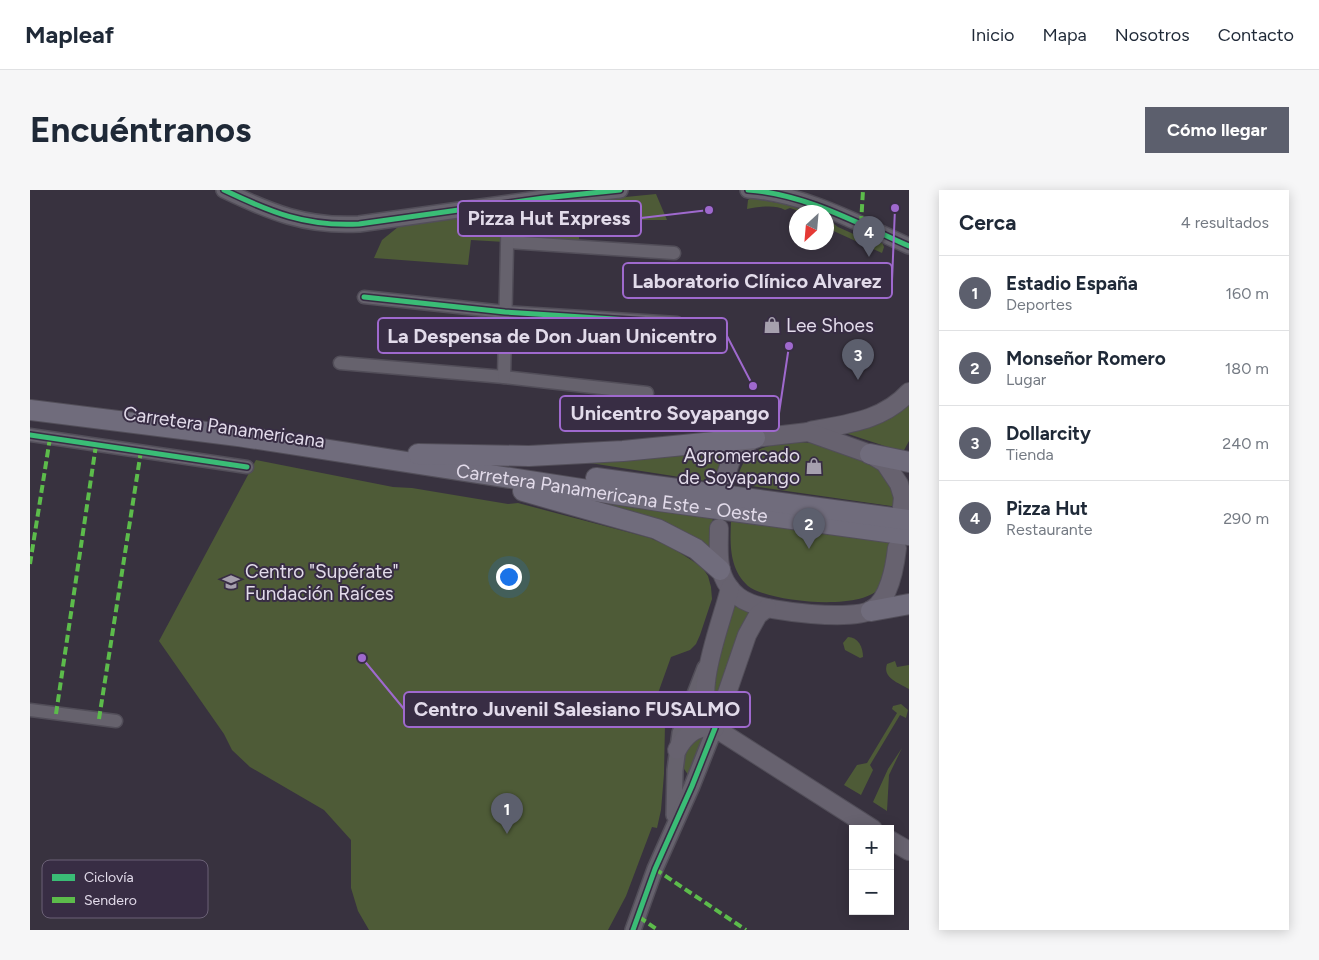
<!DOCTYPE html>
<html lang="es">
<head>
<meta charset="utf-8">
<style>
  :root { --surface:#fff; --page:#f6f6f7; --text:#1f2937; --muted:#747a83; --line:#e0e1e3; --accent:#5c5f6d }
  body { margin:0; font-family:Figtree,sans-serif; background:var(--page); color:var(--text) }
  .controls { position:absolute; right:15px; bottom:15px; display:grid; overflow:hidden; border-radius:0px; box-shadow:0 2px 12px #0003 }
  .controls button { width:45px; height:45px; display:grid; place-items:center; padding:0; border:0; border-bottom:1px solid var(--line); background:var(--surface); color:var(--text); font:25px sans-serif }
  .compass { position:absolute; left:759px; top:15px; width:45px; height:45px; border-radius:50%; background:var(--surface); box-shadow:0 2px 12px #0003; rotate:206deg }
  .you { position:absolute; left:478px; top:386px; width:18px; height:18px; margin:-12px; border:4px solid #fff; border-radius:50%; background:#1a73e8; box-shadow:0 0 0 8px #1a73e833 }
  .badge { display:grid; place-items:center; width:32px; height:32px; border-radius:50%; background:var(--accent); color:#fff; font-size:16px; font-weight:700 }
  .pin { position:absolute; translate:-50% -41px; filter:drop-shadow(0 1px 2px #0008) }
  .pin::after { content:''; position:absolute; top:26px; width:18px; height:15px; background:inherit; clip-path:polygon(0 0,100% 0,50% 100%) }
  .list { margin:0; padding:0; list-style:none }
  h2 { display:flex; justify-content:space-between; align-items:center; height:65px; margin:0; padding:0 20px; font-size:21px }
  h2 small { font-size:16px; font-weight:400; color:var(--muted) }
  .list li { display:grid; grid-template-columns:32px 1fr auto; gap:15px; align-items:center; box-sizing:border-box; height:75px; padding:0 20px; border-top:1px solid var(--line) }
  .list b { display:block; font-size:19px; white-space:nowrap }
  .list p { margin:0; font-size:16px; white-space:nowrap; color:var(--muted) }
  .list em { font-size:16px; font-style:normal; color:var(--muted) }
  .map { position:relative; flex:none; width:879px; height:740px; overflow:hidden; border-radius:0px }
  header { display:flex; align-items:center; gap:30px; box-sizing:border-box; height:70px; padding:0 25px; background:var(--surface); border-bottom:1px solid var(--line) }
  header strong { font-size:24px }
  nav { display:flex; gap:28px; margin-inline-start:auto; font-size:18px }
  .intro { display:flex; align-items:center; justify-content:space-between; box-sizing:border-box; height:120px; padding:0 30px }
  h1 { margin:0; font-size:35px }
  .button { padding:12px 22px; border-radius:0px; background:var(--accent); color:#fff; font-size:18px; font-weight:700 }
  main { display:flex; gap:30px; padding:0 30px }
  aside { flex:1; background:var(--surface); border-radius:0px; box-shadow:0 2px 12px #0003 }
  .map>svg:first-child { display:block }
</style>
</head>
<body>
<header>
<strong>Mapleaf</strong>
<nav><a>Inicio</a><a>Mapa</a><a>Nosotros</a><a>Contacto</a></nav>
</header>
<div class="intro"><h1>Encuéntranos</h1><a class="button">Cómo llegar</a></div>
<main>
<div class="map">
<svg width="879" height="740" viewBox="0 0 879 740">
  <rect width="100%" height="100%" fill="#38323f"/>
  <!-- green -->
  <g fill="#4e5b37">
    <polygon points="626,4 637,30 549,30 549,57 482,52 483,22 494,17"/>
    <path d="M721 8 758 15 781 22H772L760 18 755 20C745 14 728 17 717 19L718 10Z"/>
    <polygon points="476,23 475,52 441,50 438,75 344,68 352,50 373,33"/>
    <polygon points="797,29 808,37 839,51 852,52 854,57 852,63 797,38"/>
    <polygon points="879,212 879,251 873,262 809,241"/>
    <path d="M760 251 790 254 847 274 858 287 868 317 707 294C711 261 731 257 760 251Z"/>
    <path d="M702 257C694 268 685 278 688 293L528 268Z"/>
    <polygon points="226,270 363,297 382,298 478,314 488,313 620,348 641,357 672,377 678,386 681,397 682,409 670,445 666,454 660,460 641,467 627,506 635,534 634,584 631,620 627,638 622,637 596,706 578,740 339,740 328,721 321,698 321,650 294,620 220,577 202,560 194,544 129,451"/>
    <polygon points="513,301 683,323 682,343 683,365"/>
    <path d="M701 331 863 352C860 363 855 389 850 397 834 422 738 412 718 396 699 379 700 354 701 331Z"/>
    <polygon points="704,408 725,417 685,514 680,502"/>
    <path d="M818 447C828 447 833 457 833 467L830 468 815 460 813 453Z"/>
    <path d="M865 471 867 477 879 475V499C869 493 852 488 857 474Z"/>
    <polygon points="871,514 878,520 876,528 870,525 840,575 843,580 831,605 814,595 827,575 837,573 867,523 862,519 863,516"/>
    <polygon points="675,541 660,586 659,586 652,576 654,556"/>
    <polygon points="872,558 859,585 857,621 843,612 858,579"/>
  </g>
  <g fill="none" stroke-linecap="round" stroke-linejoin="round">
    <!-- minor casing -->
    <g stroke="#524e59" stroke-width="15">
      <g id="minor">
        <polyline points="478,52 644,63"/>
        <polyline points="334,107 475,122 647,133"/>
        <polyline points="310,173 474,187 617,203"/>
        <polyline points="474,187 478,13"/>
        <polyline points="0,245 217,277"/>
        <polyline points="0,520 86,531"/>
      </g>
    </g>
    <!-- tertiary casing -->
    <g stroke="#524e59" stroke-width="18">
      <g id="tertiary">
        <path d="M194 0C240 22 276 37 329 34L514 8 590 0"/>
        <path d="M718 0C775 4 827 33 879 56"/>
        <polyline points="644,625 645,580 650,543 675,478"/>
        <polyline points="603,740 625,679 662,596 685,538"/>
      </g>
    </g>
    <!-- secondary casing -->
    <g stroke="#524e59" stroke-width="20">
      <g id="secondary">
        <path d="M780 241C816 234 853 231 879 202"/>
        <polyline points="696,285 702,267 709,259 725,248 778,242 840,264 855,273 869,294 873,307 872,317"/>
        <path d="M689 338C689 358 686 380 699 397 704 404 712 410 720 413 740 422 823 431 841 420 859 411 865 376 867 358"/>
        <path d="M700 398C692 433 659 508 685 538L843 639"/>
        <polyline points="685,538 717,445 728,425 737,418"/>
        <path d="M647 560C655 545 668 534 685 538"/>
        <polyline points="860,650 879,661"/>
      </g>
    </g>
    <!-- trunk casing -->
    <g stroke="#524e59" stroke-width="22">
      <g id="trunk">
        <path id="s1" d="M0 220 208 246 629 311 879 345"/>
        <polyline points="388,264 499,266 593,261 725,248"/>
        <polyline points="840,264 879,272"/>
        <polyline points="566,288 879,330"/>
        <polyline points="493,301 627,339 666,359 690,380"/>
        <polyline points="841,421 879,414"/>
      </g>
    </g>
    <!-- minor -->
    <use href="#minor" stroke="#66626d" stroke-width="12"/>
    <!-- tertiary -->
    <use href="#tertiary" stroke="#66626d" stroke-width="15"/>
    <!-- secondary -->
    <use href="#secondary" stroke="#67626f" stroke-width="18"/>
    <!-- trunk -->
    <use href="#trunk" stroke="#706c7c" stroke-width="20"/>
    <!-- quiet -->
    <g stroke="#5cbc4b" stroke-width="4" stroke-dasharray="8 4" stroke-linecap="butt">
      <polyline points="831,34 833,0"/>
      <polyline points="0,374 20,248"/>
      <polyline points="26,524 66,255"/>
      <polyline points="69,529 111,261"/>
      <polyline points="625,679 716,740"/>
      <polyline points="609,727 628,740"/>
    </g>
    <!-- cycleway casing -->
    <g stroke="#382d44" stroke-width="8">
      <g id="cycleway">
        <path d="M194 0C240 22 276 37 329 34L514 8 590 0"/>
        <path d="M718 0C775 4 827 33 879 56"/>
        <polyline points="334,107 475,122 647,133"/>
        <polyline points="0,245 217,277"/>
        <polyline points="603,740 625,679 662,596 685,538"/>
      </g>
    </g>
    <!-- cycleway -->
    <use href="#cycleway" stroke="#3abd76" stroke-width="5"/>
  </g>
  <!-- icons -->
  <defs>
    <g id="shop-bare" transform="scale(1.35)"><path d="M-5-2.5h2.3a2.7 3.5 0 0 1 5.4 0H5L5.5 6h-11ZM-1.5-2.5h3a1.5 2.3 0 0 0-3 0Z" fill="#a6a0ae" stroke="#382d44" stroke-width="2.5" paint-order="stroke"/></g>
    <g id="university-bare" transform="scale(1.35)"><path d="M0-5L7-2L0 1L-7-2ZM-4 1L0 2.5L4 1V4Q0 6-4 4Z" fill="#a6a0ae" stroke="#382d44" stroke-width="2.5" paint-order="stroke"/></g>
  </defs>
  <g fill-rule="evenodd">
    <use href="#shop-bare" x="742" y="135"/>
    <use href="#shop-bare" x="784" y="276"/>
    <use href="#university-bare" x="201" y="392"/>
  </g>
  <g text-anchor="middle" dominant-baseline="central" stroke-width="4" stroke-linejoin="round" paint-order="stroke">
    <!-- poi labels -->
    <g font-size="19" fill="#e2dbea" stroke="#382d44" text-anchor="start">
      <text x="756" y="135">Lee Shoes</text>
      <text x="770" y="265" text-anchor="end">Agromercado<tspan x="770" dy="22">de Soyapango</tspan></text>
      <text x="215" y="381">Centro "Supérate"<tspan x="215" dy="22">Fundación Raíces</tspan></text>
    </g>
    <!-- street labels -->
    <g font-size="19" fill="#e2dbea" stroke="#382d44">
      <text transform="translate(194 237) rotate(8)">Carretera Panamericana</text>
      <text stroke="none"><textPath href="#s1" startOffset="588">Carretera Panamericana Este - Oeste</textPath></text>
    </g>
  </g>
  <!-- legend -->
  <rect x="12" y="670" width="166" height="58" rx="8" fill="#382d44" stroke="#6b6176" stroke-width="1"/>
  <rect x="22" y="684" width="23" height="7" fill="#3abd76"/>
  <rect x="22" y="707" width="23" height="6" fill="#5cbc4b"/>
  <g font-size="14" fill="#e2dbea">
    <text x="54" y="692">Ciclovía</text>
    <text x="54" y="715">Sendero</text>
  </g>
  <!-- callouts -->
  <path fill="none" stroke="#9f69ce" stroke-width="2" d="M679 20L611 28M865 18L862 91M723 196L697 146M759 156L749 223M332 468L374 519"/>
  <g fill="#9f69ce" stroke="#382d44" stroke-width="2">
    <circle cx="679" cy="20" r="5"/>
    <circle cx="865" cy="18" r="5"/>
    <circle cx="723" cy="196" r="5"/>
    <circle cx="759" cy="156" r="5"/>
    <circle cx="332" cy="468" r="5"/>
  </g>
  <g fill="#382d44" stroke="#9f69ce" stroke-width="2">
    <rect x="428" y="11" width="183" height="35" rx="5"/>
    <rect x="593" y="73" width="269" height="35" rx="5"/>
    <rect x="348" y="128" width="349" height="35" rx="5"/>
    <rect x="530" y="206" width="219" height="35" rx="5"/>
    <rect x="374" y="502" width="346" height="35" rx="5"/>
  </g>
  <g font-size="20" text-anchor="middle" font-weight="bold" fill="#e2dbea">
    <text x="519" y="35">Pizza Hut Express</text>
    <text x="727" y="98">Laboratorio Clínico Alvarez</text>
    <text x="522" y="153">La Despensa de Don Juan Unicentro</text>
    <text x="640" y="230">Unicentro Soyapango</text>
    <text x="547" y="526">Centro Juvenil Salesiano FUSALMO</text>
  </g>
</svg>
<div class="controls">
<button>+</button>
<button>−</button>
</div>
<svg class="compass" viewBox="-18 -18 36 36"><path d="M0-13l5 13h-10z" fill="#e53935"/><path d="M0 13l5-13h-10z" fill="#747a83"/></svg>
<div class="you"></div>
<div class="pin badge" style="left:477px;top:644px">1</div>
<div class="pin badge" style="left:779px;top:359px">2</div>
<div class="pin badge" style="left:828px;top:190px">3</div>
<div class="pin badge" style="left:839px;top:67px">4</div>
</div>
<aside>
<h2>Cerca<small>4 resultados</small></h2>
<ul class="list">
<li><span class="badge">1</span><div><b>Estadio España</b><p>Deportes</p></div><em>160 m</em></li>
<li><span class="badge">2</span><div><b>Monseñor Romero</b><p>Lugar</p></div><em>180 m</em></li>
<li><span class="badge">3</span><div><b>Dollarcity</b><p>Tienda</p></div><em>240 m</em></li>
<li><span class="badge">4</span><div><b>Pizza Hut</b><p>Restaurante</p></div><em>290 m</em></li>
</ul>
</aside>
</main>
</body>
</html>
